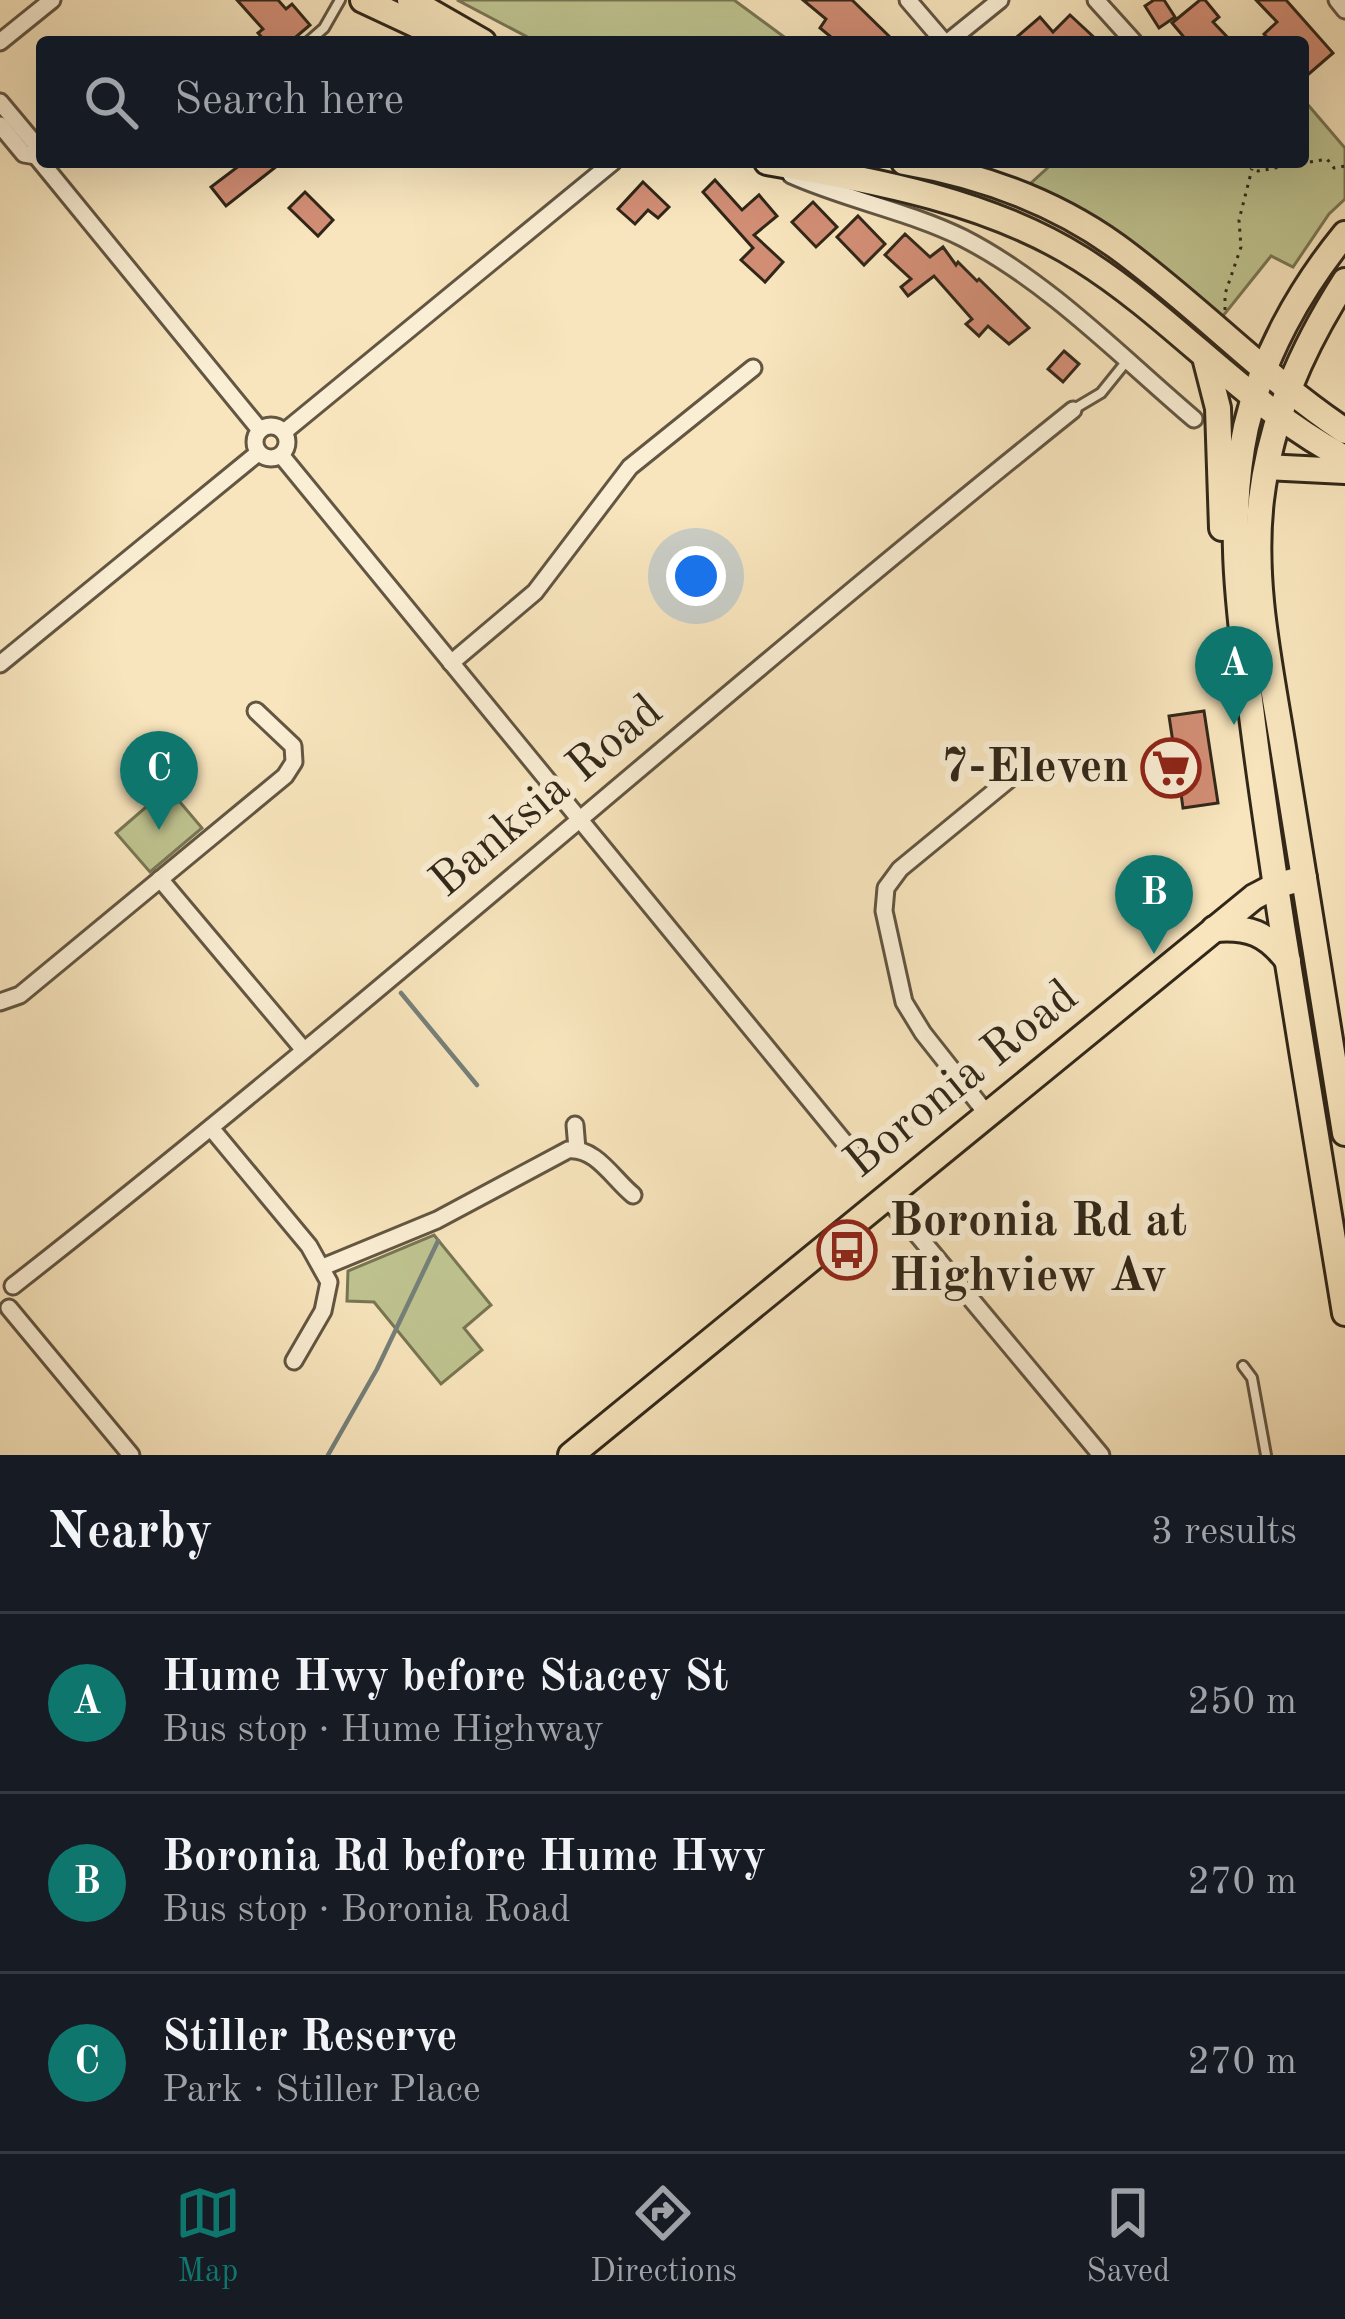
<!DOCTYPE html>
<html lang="en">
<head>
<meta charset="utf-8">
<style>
  :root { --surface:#171b24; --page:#20242c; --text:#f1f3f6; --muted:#9ea1a6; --line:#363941; --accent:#0f766e }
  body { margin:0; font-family:"Old Standard TT",serif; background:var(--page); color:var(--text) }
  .you { position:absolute; left:696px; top:576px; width:42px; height:42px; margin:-30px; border:9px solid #fff; border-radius:50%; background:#1a73e8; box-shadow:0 0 0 18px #1a73e833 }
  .badge { display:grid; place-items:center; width:78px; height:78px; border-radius:50%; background:var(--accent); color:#fff; font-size:39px; font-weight:700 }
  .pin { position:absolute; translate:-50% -99px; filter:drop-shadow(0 3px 6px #0008) }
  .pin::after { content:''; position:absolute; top:63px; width:42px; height:36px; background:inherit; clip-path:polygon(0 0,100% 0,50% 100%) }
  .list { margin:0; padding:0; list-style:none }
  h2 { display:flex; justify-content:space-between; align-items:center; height:156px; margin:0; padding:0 48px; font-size:51px }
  h2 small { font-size:39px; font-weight:400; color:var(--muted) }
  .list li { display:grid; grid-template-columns:78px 1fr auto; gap:36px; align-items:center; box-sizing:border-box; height:180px; padding:0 48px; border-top:3px solid var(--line) }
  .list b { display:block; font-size:45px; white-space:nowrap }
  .list p { margin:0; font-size:39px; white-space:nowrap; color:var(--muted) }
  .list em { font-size:39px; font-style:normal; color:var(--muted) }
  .icon { flex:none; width:66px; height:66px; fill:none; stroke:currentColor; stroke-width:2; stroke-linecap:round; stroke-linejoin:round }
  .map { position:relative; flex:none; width:1345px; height:1455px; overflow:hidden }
  .search { position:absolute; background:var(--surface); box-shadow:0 12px 48px #0002; left:36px; right:36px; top:36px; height:132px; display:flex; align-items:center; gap:30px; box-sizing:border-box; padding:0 42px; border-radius:12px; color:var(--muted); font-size:45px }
  .sheet { height:696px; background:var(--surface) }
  nav { display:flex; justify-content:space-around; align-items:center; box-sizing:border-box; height:168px; border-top:3px solid var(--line); background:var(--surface); font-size:33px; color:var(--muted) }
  nav a { display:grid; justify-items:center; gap:6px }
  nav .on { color:var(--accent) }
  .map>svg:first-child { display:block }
</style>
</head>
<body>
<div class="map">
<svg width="1345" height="1455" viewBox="0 0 1345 1455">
  <rect width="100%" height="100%" fill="#f8e5bd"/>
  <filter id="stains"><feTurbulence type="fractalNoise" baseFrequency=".00167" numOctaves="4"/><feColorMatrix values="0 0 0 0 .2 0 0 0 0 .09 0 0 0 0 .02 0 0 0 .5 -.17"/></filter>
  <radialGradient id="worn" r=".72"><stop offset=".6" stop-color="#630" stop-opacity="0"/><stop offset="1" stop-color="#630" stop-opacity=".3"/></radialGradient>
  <!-- green -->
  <g fill="#bfc490" stroke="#787654" stroke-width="3">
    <polygon points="457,0 734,0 791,42 537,42"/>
    <polygon points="1303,99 1345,148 1345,199 1329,214 1293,267 1271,256 1219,321 1074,208 1030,184 1054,162 1303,162"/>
    <polygon points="168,788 202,828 150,872 116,833"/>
    <polygon points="434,1235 491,1305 464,1328 482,1350 441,1384 374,1302 347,1301 348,1271"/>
  </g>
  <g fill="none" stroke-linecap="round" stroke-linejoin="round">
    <!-- stream -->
    <g stroke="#75807a" stroke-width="4.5">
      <polyline points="401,993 477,1085"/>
      <polyline points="328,1455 377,1369 438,1241"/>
    </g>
  </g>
  <!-- building -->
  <g fill="#d28e75" stroke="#312719" stroke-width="3">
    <polygon points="237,0 278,0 286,9 292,4 310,25 290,42 266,42 258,33 263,29"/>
    <polygon points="803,0 852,0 895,42 837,42 820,28 826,19"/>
    <polygon points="1154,0 1164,0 1175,17 1159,28 1145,6"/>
    <polygon points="1200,0 1205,0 1219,17 1213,22 1232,42 1188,42 1172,23"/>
    <polygon points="1256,0 1286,0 1333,53 1303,79 1303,42 1271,42 1264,34 1277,22"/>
    <polygon points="1070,15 1099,42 1011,42 1040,17 1053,32"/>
    <polygon points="244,162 282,162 226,206 211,187"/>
    <polygon points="715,180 742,210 759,195 777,216 754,235 783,262 765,282 741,260 753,248 703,192"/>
    <polygon points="643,182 669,207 658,218 648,210 635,224 618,209"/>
    <polygon points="305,192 333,220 318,236 289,208"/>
    <polygon points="813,202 837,227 816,247 792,222"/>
    <polygon points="858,216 885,244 864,265 837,237"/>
    <polygon points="905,234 930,257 943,247 956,265 958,262 977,281 979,279 1029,328 1009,344 988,326 979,336 966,324 972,319 934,276 908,296 901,287 911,279 885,255"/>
    <polygon points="1064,351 1079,364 1063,382 1048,369"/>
    <polygon points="1204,711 1218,803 1183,808 1179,779 1167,782 1162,759 1175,756 1169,716"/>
  </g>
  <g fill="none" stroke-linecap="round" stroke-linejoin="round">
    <!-- service casing -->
    <g stroke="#635642" stroke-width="14">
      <g id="service">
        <polyline points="308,42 324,28 340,0"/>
        <polyline points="1074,409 1101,393 1126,362"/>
        <polyline points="1243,1366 1252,1378 1266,1455"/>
      </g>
    </g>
    <!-- minor casing -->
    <g stroke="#635642" stroke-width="21">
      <g id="minor">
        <polyline points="908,0 944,42"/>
        <polyline points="1096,0 1134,42"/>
        <polyline points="1337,0 1345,10"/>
        <polyline points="0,42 52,0"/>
        <polyline points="948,42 1000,0"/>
        <polyline points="0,102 36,145 36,156 260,430"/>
        <polyline points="0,125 24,154 36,156"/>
        <path d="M791 175C847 200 908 211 963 238 1049 282 1121 357 1194 419"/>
        <circle cx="271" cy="442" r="16"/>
        <polyline points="284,432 613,162"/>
        <polyline points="281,455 849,1148"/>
        <polyline points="451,663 535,592 630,467 753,368"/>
        <polyline points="0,664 258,453"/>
        <polyline points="160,879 303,1049"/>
        <polyline points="0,1002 20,995 285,776 294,762 293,746 256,711"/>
        <polyline points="987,1114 923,1033 904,1002 884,911 886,888 900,869 1018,772"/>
        <polyline points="575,1125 577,1149"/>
        <polyline points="211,1128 309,1246 329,1282 323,1311 294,1361"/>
        <polyline points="885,1196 1101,1455"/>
        <path d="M323 1267 437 1220 568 1150C596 1147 613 1179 633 1195"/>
        <path d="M13 1286C374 1003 715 697 1073 410"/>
        <polyline points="9,1308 131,1455"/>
      </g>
    </g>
    <!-- primary casing -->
    <g stroke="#312719" stroke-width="30">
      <g id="primary">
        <path d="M1214 929C1248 926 1267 933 1288 961"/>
        <polyline points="571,1455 1254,897 1275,886 1304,878"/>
      </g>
    </g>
    <!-- trunk casing -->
    <g stroke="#312719" stroke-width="30">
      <g id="trunk">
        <polyline points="363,0 453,42"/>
        <polyline points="410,0 483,42"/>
        <path d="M767 162C875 181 987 200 1081 259 1175 318 1246 406 1345 458"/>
        <path d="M904 162C980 175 1053 201 1116 246 1196 304 1263 376 1345 431"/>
        <path d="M1345 234C1300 289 1262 357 1246 427 1227 514 1238 603 1249 691 1258 769 1270 847 1282 926 1303 1055 1323 1184 1345 1313"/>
        <path d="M1345 281C1301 350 1271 418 1261 500 1251 585 1271 670 1284 754 1304 880 1325 1007 1345 1133"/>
        <polyline points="1206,361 1218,408 1222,528"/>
        <polyline points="1267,467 1345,471"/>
      </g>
    </g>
    <!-- path -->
    <g stroke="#312719" stroke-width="3" stroke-dasharray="3 6" stroke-linecap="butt">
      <polyline points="1241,162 1258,171 1327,159 1334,168 1345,166"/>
      <polyline points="1225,310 1225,294 1241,247 1239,220 1252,169"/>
      <polyline points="857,1160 873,1181"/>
    </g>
    <!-- service -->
    <use href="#service" stroke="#faeed4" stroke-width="8"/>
    <!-- minor -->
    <use href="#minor" stroke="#faeed4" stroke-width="15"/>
    <!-- primary -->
    <use href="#primary" stroke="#f8e5bd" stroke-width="24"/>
    <!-- trunk -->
    <use href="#trunk" stroke="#f8e5bd" stroke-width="24"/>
  </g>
  <!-- icons -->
  <defs>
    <g id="supermarket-ring" transform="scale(3)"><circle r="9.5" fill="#faeed4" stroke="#8f2418" stroke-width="1.5"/><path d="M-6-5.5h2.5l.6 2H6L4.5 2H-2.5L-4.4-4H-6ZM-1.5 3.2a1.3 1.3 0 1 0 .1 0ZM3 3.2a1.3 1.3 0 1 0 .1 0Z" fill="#8f2418"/></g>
    <g id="bus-ring" transform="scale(3)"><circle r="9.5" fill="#faeed4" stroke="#8f2418" stroke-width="1.5"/><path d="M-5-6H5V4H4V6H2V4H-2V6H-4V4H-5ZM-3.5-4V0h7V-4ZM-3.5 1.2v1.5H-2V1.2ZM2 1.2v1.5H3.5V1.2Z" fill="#8f2418"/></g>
  </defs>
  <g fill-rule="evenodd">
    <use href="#supermarket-ring" x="1171" y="768"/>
    <use href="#bus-ring" x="847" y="1250"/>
  </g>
  <g text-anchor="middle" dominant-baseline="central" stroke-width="12" stroke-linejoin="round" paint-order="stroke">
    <!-- poi labels -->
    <g font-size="48" font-weight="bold" fill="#312719" stroke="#faeed4" text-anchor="end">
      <text x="1129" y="768">7-Eleven</text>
      <text x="889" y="1222" text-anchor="start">Boronia Rd at<tspan x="889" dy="55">Highview Av</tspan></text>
    </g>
    <!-- street labels -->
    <g font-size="48" fill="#312719" stroke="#faeed4">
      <text transform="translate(547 797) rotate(-40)">Banksia Road</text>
      <text transform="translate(962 1080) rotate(-39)">Boronia Road</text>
    </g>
  </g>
  <rect width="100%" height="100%" filter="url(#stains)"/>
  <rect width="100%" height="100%" fill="url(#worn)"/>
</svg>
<div class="you"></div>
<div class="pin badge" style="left:1234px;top:725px">A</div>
<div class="pin badge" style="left:1154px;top:954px">B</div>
<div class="pin badge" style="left:159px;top:830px">C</div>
<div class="search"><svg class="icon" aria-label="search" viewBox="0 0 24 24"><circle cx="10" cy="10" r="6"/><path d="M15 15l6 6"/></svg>Search here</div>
</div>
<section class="sheet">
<h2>Nearby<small>3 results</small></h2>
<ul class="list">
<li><span class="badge">A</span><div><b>Hume Hwy before Stacey St</b><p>Bus stop · Hume Highway</p></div><em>250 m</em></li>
<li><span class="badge">B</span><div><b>Boronia Rd before Hume Hwy</b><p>Bus stop · Boronia Road</p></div><em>270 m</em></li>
<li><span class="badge">C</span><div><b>Stiller Reserve</b><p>Park · Stiller Place</p></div><em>270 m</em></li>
</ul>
</section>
<nav>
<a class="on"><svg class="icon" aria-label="map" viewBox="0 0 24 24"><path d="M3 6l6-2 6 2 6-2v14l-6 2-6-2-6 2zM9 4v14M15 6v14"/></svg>Map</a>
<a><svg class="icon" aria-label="directions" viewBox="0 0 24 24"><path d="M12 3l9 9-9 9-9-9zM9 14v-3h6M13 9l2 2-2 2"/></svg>Directions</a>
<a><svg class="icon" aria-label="saved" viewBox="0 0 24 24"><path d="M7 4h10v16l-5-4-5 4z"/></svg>Saved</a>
</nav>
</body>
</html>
